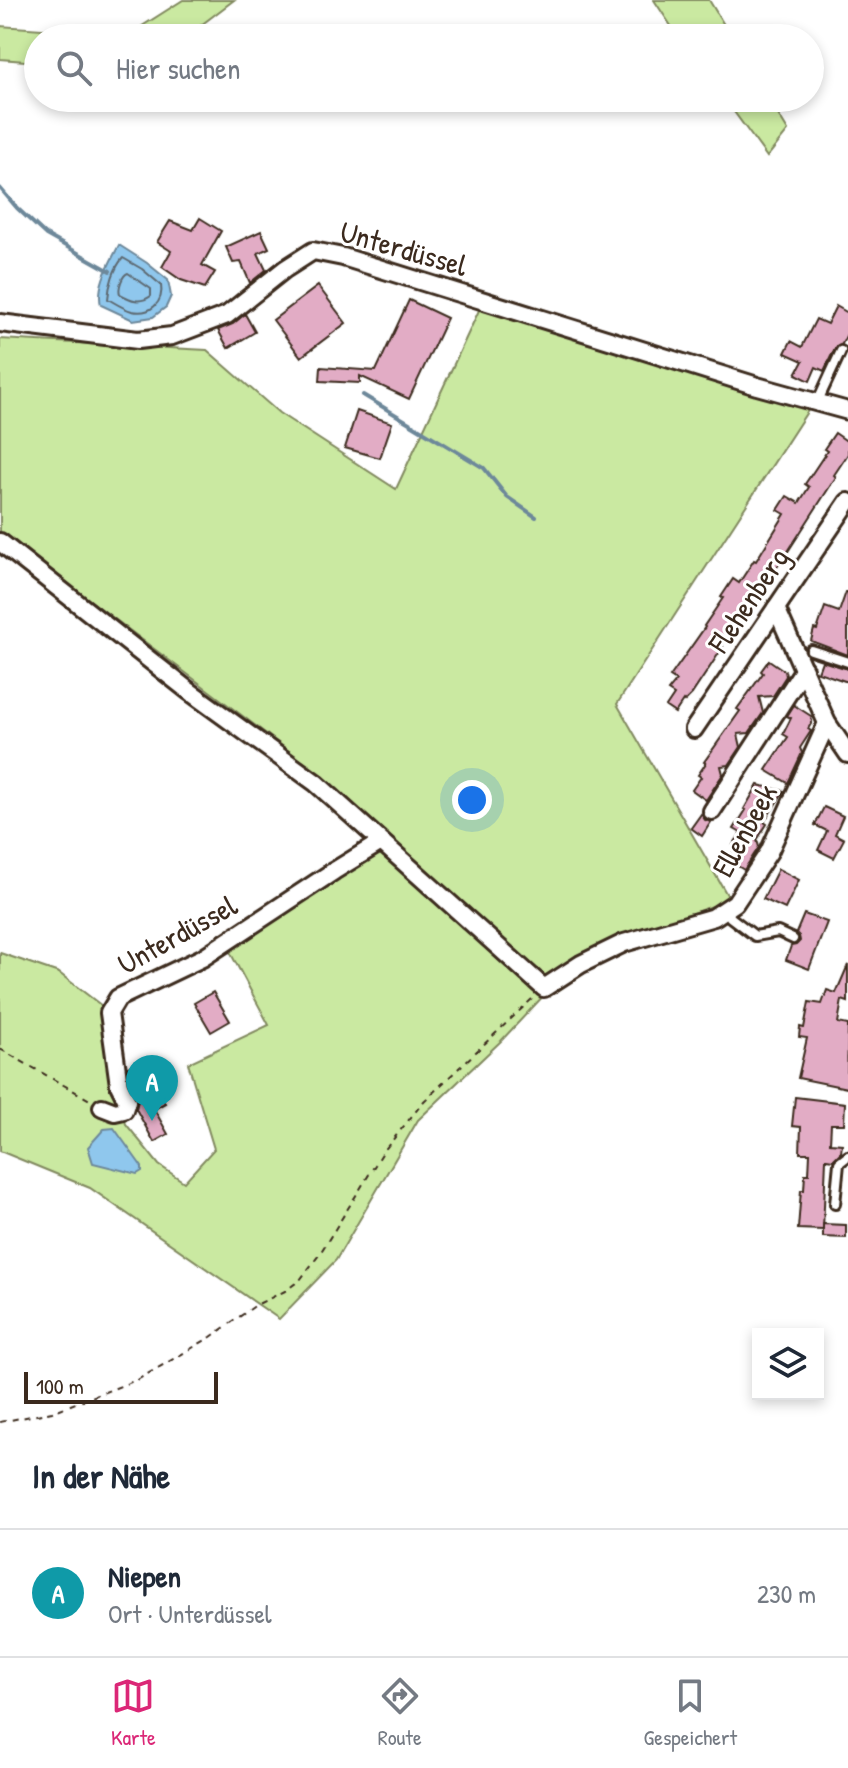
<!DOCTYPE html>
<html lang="de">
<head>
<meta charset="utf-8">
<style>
  :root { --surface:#fff; --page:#f6f6f7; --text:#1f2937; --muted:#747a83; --line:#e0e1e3; --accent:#db2777 }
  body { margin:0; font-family:"Patrick Hand",sans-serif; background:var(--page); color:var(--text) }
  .controls { position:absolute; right:24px; bottom:24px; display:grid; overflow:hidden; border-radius:0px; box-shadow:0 4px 12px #0003 }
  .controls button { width:72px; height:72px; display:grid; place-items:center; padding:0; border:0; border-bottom:2px solid var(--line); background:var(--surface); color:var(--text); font:40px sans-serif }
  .scale { position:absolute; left:24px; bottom:20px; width:194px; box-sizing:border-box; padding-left:8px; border:4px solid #3b2a1e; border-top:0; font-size:22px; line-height:28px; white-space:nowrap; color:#3b2a1e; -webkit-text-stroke:6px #fff; paint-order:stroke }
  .you { position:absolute; left:472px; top:800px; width:28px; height:28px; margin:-20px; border:6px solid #fff; border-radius:50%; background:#1a73e8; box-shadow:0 0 0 12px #1a73e833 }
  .badge { display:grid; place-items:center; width:52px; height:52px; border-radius:50%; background:var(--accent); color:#fff; font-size:26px; font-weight:700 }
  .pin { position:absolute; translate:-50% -66px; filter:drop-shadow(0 2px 4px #0008) }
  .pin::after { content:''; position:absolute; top:42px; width:28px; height:24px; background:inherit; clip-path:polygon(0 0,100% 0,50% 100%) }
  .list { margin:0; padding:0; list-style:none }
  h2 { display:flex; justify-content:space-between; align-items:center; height:104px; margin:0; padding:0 32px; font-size:34px }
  h2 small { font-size:26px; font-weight:400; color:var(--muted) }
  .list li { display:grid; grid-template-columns:52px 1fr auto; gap:24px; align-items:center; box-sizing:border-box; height:128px; padding:0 32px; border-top:2px solid var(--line) }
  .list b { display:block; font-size:30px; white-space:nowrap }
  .list p { margin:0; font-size:26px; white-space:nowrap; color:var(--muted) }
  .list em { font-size:26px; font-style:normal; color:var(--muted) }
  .icon { flex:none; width:44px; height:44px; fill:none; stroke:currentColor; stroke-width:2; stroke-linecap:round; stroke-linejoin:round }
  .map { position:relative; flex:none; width:848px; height:1424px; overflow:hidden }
  .search { position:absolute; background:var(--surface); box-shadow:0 4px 12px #0003; left:24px; right:24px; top:24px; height:88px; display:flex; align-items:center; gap:20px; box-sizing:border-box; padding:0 28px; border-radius:44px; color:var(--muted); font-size:30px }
  .sheet { height:232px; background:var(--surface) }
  nav { display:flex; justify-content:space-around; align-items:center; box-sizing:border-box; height:112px; border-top:2px solid var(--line); background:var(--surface); font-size:22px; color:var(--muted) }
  nav a { display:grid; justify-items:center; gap:4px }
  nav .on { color:var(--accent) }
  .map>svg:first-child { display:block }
</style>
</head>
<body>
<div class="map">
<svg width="848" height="1424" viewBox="0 0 848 1424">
  <rect width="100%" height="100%" fill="#fff"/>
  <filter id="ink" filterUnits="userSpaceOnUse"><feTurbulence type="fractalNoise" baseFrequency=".0125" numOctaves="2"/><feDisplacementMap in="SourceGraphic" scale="16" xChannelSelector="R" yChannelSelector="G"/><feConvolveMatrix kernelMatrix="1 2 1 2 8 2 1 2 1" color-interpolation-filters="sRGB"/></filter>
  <g filter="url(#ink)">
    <!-- green -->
    <g fill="#cae9a1" stroke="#828a60" stroke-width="2">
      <polygon points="183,0 234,0 184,38 38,38 38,62 0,59 0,26 128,35"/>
      <polygon points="654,0 709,0 732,38 679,38"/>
      <polygon points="724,98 768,98 788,131 767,157"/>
      <polygon points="480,308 814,401 617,704 730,900 632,934 546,977 323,777 0,532 0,339 207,350 279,413 396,489"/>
      <polygon points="382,852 521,981 547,992 501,1041 418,1120 336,1260 279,1319 90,1188 0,1151 0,953 59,973 102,1006 108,1072 126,1124 159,1165 184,1182 214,1149 188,1063 269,1025 229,950 335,879"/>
    </g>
    <!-- water -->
    <g fill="#8fc7ed" stroke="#6d889a" stroke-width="2">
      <path d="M119 245 147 263 168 280 171 296 166 307 153 317 133 320 101 305C96 285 110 263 119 245Z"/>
      <polygon points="114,1128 142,1167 142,1171 137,1174 93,1163 88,1147 104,1129"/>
    </g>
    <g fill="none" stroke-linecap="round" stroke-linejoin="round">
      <!-- shore -->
      <g stroke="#5d6971" stroke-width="2">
        <path d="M123 258 142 269 161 285C164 303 150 315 132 311 124 309 115 303 108 299 109 285 114 268 123 258Z"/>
        <path d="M128 273 151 289V296C140 304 131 300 120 294 118 288 122 275 128 273Z"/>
      </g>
      <!-- stream -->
      <g stroke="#6d889a" stroke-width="4">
        <polyline points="0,188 17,208 46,235 110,271"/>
        <polyline points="363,395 484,468 507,497 536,517"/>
      </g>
    </g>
    <!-- building -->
    <g fill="#e2acc5" stroke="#3b2a1e" stroke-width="2">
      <polygon points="200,218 221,231 202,265 215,272 205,288 181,280 162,267 171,251 157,242 170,221 193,230"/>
      <polygon points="261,231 269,248 258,253 266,270 250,283 241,262 233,263 226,247"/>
      <polygon points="318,286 346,323 301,357 273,320"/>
      <polygon points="409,300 447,318 409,399 360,376 360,383 320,381 321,367 376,371"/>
      <polygon points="836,306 848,313 848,332 842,344 835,348 824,371 816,367 810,381 796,374 803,361 785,353 791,341 802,347 816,319 827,324"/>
      <polygon points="245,314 255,332 228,348 218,330 233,324"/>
      <polygon points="357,411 392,423 380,458 345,448"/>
      <polygon points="835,433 848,442 848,454 834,475 836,477 787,553 721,646 723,647 708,670 692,694 684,702 683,701 675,713 666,707 674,695 668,691 676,681 670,677 705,627 704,626 723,598 721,597 733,579 739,583 754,560 756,561 785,514 778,510 787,496 799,503 809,487 805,484 827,451 824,449"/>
      <polygon points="846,592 848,592 848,655 811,641 814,629 817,630 825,607 839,612"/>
      <polygon points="769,660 785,671 786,676 773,696 759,697 763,713 749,733 738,734 741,747 729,765 721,766 723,774 706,800 692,790 701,777 698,775 706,763 704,762 740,711 737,709 763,673 761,671"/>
      <polygon points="822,661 848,669 848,682 818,672"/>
      <polygon points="794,705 811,716 812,722 808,729 811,731 800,748 802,753 788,783 766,770 788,737 783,734 791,718 787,716"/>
      <polygon points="758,785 784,791 764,822 767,824 757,840 759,847 744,870 728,860 736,847 733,845 741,833 734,829 746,810 744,809"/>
      <polygon points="824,807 843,816 835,834 844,839 834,858 818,850 827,831 815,825"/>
      <polygon points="701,814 705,820 711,822 702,836 691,828"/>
      <polygon points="778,869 799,880 785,909 763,899"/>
      <polygon points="804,914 827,922 809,969 786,960 791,946 796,945 800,941 799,936 796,933"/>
      <polygon points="848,965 848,1002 842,1000 838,1023 848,1025 847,1088 798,1078 807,1038 799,1037 800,1027 804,1028 809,1002 822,1004 827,990 836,993"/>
      <polygon points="213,992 230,1021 211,1032 194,1003"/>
      <polygon points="146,1058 156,1077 152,1079 165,1103 154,1109 168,1134 154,1142 136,1109 138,1100 130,1082 128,1067"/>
      <polygon points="795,1097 845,1103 844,1124 831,1124 830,1143 842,1144 841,1152 833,1160 826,1159 823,1230 798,1229 801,1190 804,1190 805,1174 809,1174 810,1153 800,1153 801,1127 792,1126"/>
      <polygon points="823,1224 846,1225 846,1238 823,1237"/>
    </g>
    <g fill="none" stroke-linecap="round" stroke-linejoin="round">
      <!-- service casing -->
      <g stroke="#3b2a1e" stroke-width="14">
        <g id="service">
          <polyline points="817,403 841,351"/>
          <polyline points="811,650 848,662"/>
          <polyline points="729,907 730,917 755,936 778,932 793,939"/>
          <polyline points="835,1204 839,1163 848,1156"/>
        </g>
      </g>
      <!-- minor casing -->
      <g stroke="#3b2a1e" stroke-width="22">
        <g id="minor">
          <polyline points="0,323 138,340 172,336 227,315 285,269 313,251 343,257 757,386 848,411"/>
          <polyline points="0,542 189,691 316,783 544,988 581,964 624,943 714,917 735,903 769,852 827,723"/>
          <polyline points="776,608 827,723 848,754"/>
          <polyline points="694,729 848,502"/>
          <polyline points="712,811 804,669"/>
          <polyline points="102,1107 115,1112 124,1110 127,1101 119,1085 109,1013 118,998 202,958 334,871 381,842"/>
        </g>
      </g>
      <!-- path -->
      <g stroke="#3b2a1e" stroke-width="2" stroke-dasharray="6 6" stroke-linecap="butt">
        <polyline points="0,1049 90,1100"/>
        <polyline points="0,1422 52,1412 139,1379 211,1337 256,1305 285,1291 300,1280 319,1255 383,1152 424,1101 532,999"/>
      </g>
      <!-- service -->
      <use href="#service" stroke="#fff" stroke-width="8"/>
      <!-- minor -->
      <use href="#minor" stroke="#fff" stroke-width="16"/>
    </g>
  </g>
  <g text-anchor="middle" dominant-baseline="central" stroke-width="6" stroke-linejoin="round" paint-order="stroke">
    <!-- street labels -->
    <g font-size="30" fill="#3b2a1e" stroke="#fff">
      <text transform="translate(404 248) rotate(16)">Unterdüssel</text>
      <text transform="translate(748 600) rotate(-56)">Flehenberg</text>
      <text transform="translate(744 830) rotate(-61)">Ellenbeek</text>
      <text transform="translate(177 934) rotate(-29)">Unterdüssel</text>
    </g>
  </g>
</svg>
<div class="controls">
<button><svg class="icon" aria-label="layers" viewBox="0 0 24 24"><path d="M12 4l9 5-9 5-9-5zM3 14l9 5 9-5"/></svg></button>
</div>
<div class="scale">100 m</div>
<div class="you"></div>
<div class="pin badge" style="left:152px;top:1121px;background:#0f9aa8">A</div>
<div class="search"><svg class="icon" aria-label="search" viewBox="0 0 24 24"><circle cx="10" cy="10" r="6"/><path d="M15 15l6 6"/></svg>Hier suchen</div>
</div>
<section class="sheet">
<h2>In der Nähe<small></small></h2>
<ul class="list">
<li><span class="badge" style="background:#0f9aa8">A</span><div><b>Niepen</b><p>Ort · Unterdüssel</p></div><em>230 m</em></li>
</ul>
</section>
<nav>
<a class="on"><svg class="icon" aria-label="map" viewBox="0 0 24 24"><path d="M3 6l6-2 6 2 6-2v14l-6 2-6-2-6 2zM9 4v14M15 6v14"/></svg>Karte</a>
<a><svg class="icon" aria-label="directions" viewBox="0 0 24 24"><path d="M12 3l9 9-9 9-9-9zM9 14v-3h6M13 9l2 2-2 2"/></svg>Route</a>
<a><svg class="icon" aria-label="saved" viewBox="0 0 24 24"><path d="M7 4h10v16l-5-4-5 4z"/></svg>Gespeichert</a>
</nav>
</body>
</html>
